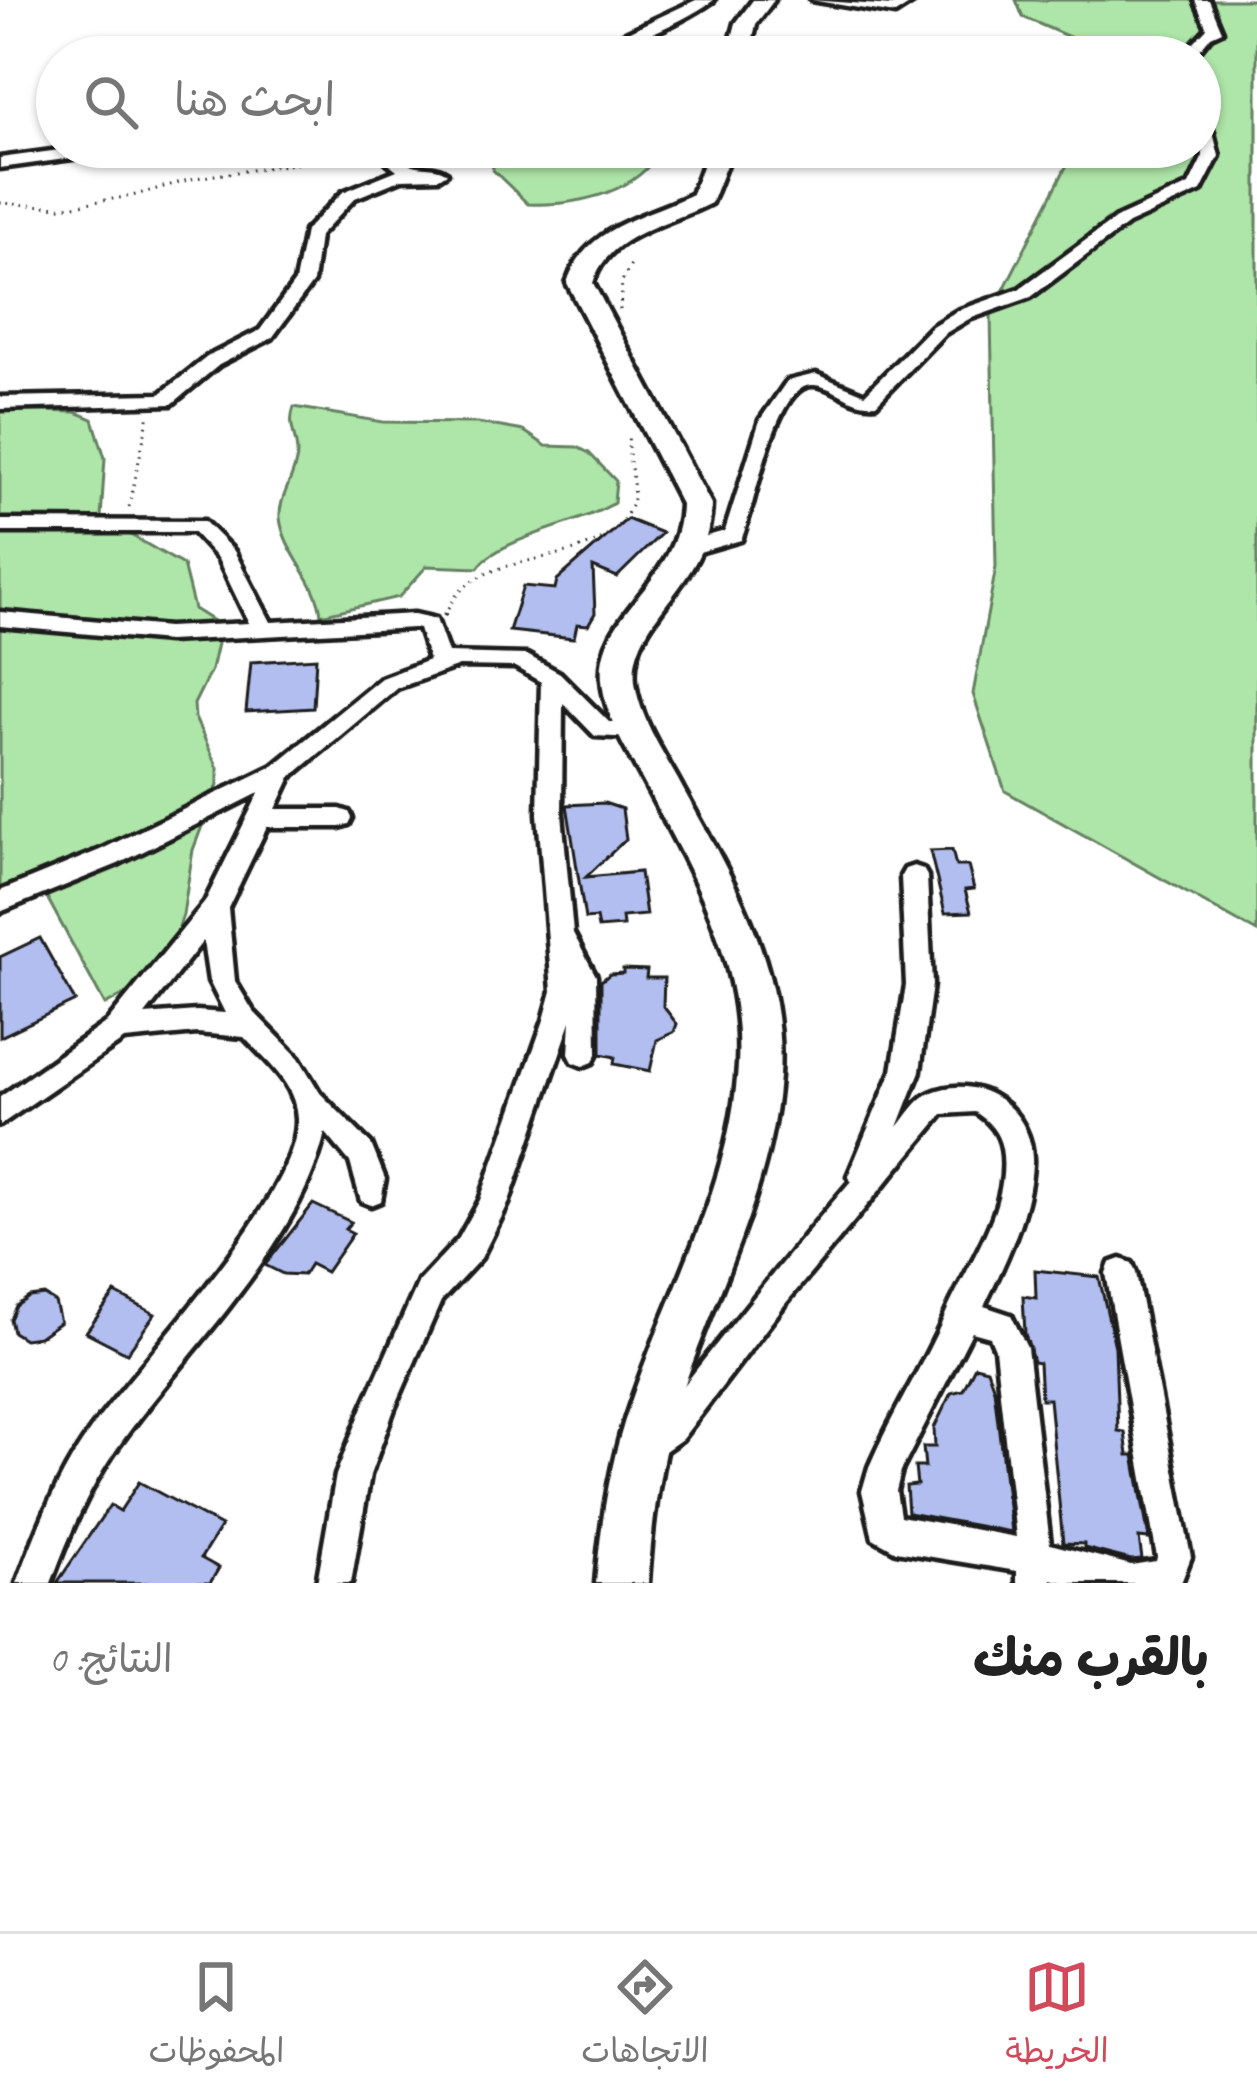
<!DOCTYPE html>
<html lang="ar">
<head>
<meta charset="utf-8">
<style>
  :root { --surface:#fff; --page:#f2f2f2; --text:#222; --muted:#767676; --line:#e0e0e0; --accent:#d1495b }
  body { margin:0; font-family:Caveat,"Playpen Sans Arabic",sans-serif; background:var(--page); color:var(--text); direction:rtl }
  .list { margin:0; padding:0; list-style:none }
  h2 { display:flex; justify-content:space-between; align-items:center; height:156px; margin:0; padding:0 48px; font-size:51px }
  h2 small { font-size:39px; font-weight:400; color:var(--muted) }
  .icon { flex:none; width:66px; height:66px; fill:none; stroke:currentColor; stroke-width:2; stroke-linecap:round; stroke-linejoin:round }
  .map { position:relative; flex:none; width:1257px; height:1583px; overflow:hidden; direction:ltr }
  .search { position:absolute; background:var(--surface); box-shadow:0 3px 9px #0004; left:36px; right:36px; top:36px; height:132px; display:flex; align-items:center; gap:30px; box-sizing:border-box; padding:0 42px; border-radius:66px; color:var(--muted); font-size:45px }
  .sheet { height:348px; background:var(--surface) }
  nav { display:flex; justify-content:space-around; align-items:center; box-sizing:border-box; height:168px; border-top:3px solid var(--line); background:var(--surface); font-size:33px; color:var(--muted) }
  nav a { display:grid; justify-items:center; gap:6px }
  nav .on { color:var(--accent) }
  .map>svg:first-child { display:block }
</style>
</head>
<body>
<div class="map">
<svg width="1257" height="1583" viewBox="0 0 1257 1583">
  <rect width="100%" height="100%" fill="#fff"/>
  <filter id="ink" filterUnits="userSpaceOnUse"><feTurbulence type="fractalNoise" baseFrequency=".00833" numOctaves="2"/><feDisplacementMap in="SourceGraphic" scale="24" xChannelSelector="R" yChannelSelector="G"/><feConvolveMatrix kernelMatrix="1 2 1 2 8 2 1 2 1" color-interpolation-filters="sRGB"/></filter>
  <g filter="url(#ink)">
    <!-- green -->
    <g fill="#aee5a8" stroke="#658062" stroke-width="3">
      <polygon points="1016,0 1257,0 1257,932 1005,791 973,694 996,567 991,315 1076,147 1200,147 1200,57 1115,57 1023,17"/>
      <path d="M479 147H633L655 158C630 195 571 206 528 204L493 170 492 157Z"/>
      <path d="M294 407 383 422 478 423 524 431 546 446 577 447 589 453 616 481 614 503C580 525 497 538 478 568L427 566 399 597 321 615C318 581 284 553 280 518 278 498 297 474 297 454 297 436 287 426 294 407Z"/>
      <polygon points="0,410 76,412 93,419 105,458 101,518 183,565 194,609 221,626 211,670 194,704 195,718 218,768 218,784 193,850 183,915 170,953 124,995 105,1005 43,890 0,909"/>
    </g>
    <!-- building -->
    <g fill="#b1beef" stroke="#1c1c1c" stroke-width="3">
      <polygon points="627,519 662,533 617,577 593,567 595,613 588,625 577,624 574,638 509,631 523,586 555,589 557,580"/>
      <polygon points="316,658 313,708 246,712 251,662"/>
      <polygon points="604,803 622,809 626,839 586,877 640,872 646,915 622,917 623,926 598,928 596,918 585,919 567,805"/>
      <polygon points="952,850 956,866 968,866 974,889 965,890 971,912 945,913 930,851"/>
      <polygon points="40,938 75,1001 0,1037 0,957"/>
      <polygon points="623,969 647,970 646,978 664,978 663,1006 677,1024 674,1032 657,1040 650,1071 614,1064 615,1057 601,1054 601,981 610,974 623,973"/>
      <polygon points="313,1204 351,1222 345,1229 353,1233 326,1272 310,1264 303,1275 283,1274 265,1265"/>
      <polygon points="1035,1270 1099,1277 1115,1347 1118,1431 1125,1432 1128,1455 1134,1455 1149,1539 1139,1538 1142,1559 1131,1560 1084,1548 1084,1544 1063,1543 1049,1399 1041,1399 1039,1363 1033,1362 1025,1334 1023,1296 1036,1298"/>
      <polygon points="115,1293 155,1314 127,1353 86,1332"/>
      <polygon points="44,1295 55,1302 60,1322 39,1337 24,1339 13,1332 10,1319 16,1306 29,1297"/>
      <polygon points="975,1366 987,1369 994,1389 1011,1532 908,1513 906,1486 917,1485 915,1467 925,1467 923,1447 935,1447 934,1428 951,1393 963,1390"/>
      <polygon points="139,1482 221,1526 201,1558 219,1568 210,1583 57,1583 110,1505 120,1511"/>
    </g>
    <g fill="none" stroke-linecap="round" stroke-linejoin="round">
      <!-- street casing -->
      <g stroke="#1c1c1c" stroke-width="9">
        <g id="street">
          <path d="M696 0H714C677 26 605 57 560 57L621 35Z"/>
          <polygon points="811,0 892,6 901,0 917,0 895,14"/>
          <polygon points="1195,0 1209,0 1222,31 1211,36 1194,57 1180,57 1207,28"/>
          <path d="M1200 105 1207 109 1219 156 1201 191 1128 224 1031 297 969 319 944 334 876 404C851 407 837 387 814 385 774 381 754 512 741 540L696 553 689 551 686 546 689 541 725 531 760 420 787 381 816 374 865 394 932 326 957 311 1019 289 1116 218 1189 185 1203 156Z"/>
          <polygon points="82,147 124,147 116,152 0,168 0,158"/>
          <path d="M400 147H416L404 161C418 170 435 164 447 173L439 178 402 179 355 198 319 236 313 282 272 338 219 365 172 404 0 409V397L160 394 207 357 260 330 295 282 305 231 343 192 397 170 387 162Z"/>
          <path d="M0 520 204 521 234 551 271 622 414 614 436 619 448 653 527 655 560 673 609 722H634L646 730 634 738 595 736 563 703 562 814 573 933 596 976 597 1054 593 1062 583 1066 573 1062 569 1054 571 1021 508 1204 481 1258 441 1301 394 1409 370 1475 351 1583H317L336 1475 363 1407 419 1281 459 1238 480 1200 544 1020 552 991 538 814 541 682 515 667 459 666 397 688 291 777 276 809H340L349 812 352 818 349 824 340 827H267L228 908 235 981 253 1011 299 1058 320 1093 371 1144 385 1179 381 1201 371 1205 361 1201 350 1162 325 1132C300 1246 181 1356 115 1451 87 1492 68 1537 51 1583H17C36 1532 56 1480 87 1435 135 1365 300 1197 297 1119 296 1083 266 1061 244 1037L197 1033 124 1040 0 1125V1097L108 1021 205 902 259 793 118 864 0 912V891L100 850 273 766 381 678 429 660 419 629 414 628 168 641 0 626V612L168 627 249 623 218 559 193 532H0ZM203 941 209 981 225 1013 197 1011 145 1015Z"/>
          <path d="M914 866 923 869 927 876 932 985 920 1071 898 1127C907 1116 917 1099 930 1093 980 1071 1035 1110 1032 1165 1029 1214 1005 1263 984 1306L1011 1315 1027 1348 1050 1544 1131 1565 1156 1561 1157 1557 1106 1273 1110 1263 1121 1259 1132 1263 1136 1273 1191 1557 1181 1583H1068L1051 1579V1583H1017V1571L896 1551 873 1538 862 1491 869 1467C892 1413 925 1363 947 1311 968 1264 1012 1205 1002 1148 999 1132 988 1120 975 1112L943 1114 785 1304 682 1439 645 1465 633 1461 629 1449C637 1429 659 1418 672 1401 730 1326 789 1253 851 1181L848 1176 892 1071 906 985 901 876 905 869ZM972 1332 990 1337 995 1349 1016 1537 900 1516 896 1491 901 1471Z"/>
        </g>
      </g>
      <!-- secondary casing -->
      <g stroke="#1c1c1c" stroke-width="9">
        <g id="secondary">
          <polygon points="753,0 774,0 756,24 749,57 727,57 736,23"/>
          <path d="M709 147H733L711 203C669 225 608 233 593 283L711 504C710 587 628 616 635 682 640 720 665 755 683 789 734 881 786 967 779 1076 772 1191 713 1297 678 1404 659 1462 652 1523 648 1583H596C601 1523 610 1462 630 1405 666 1297 727 1193 737 1078 748 966 693 875 643 781 626 749 605 717 602 680 596 611 679 585 681 504L567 283C585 226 644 218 692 194Z"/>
        </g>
      </g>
      <!-- path-far1 -->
      <g stroke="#1c1c1c" stroke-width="3" stroke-dasharray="1.5 6" stroke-linecap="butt">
        <polyline points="0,203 61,207 132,196 195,178 300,163 352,147"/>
        <polyline points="620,310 622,281 631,265"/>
        <polyline points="129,507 149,414"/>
        <path d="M448 609C481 540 598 577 630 508 640 487 625 458 629 434"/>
      </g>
      <!-- path -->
      <polyline stroke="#1c1c1c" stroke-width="4.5" stroke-dasharray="3 9" stroke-linecap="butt" points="444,616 449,606"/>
      <!-- street -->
      <use href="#street" fill="#fff" fill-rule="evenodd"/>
      <!-- secondary -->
      <use href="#secondary" fill="#fff" fill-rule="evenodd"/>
    </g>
  </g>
</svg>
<div class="search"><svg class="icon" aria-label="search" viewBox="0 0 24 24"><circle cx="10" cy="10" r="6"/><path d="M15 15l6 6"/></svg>ابحث هنا</div>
</div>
<section class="sheet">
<h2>بالقرب منك<small>النتائج: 0</small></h2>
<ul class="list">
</ul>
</section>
<nav>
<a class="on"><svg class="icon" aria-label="map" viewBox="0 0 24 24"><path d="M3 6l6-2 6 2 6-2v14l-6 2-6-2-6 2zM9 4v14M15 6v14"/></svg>الخريطة</a>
<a><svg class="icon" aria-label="directions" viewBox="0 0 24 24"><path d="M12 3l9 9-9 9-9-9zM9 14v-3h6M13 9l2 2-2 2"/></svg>الاتجاهات</a>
<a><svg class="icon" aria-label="saved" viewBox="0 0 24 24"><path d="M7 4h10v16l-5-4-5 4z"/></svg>المحفوظات</a>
</nav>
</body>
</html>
